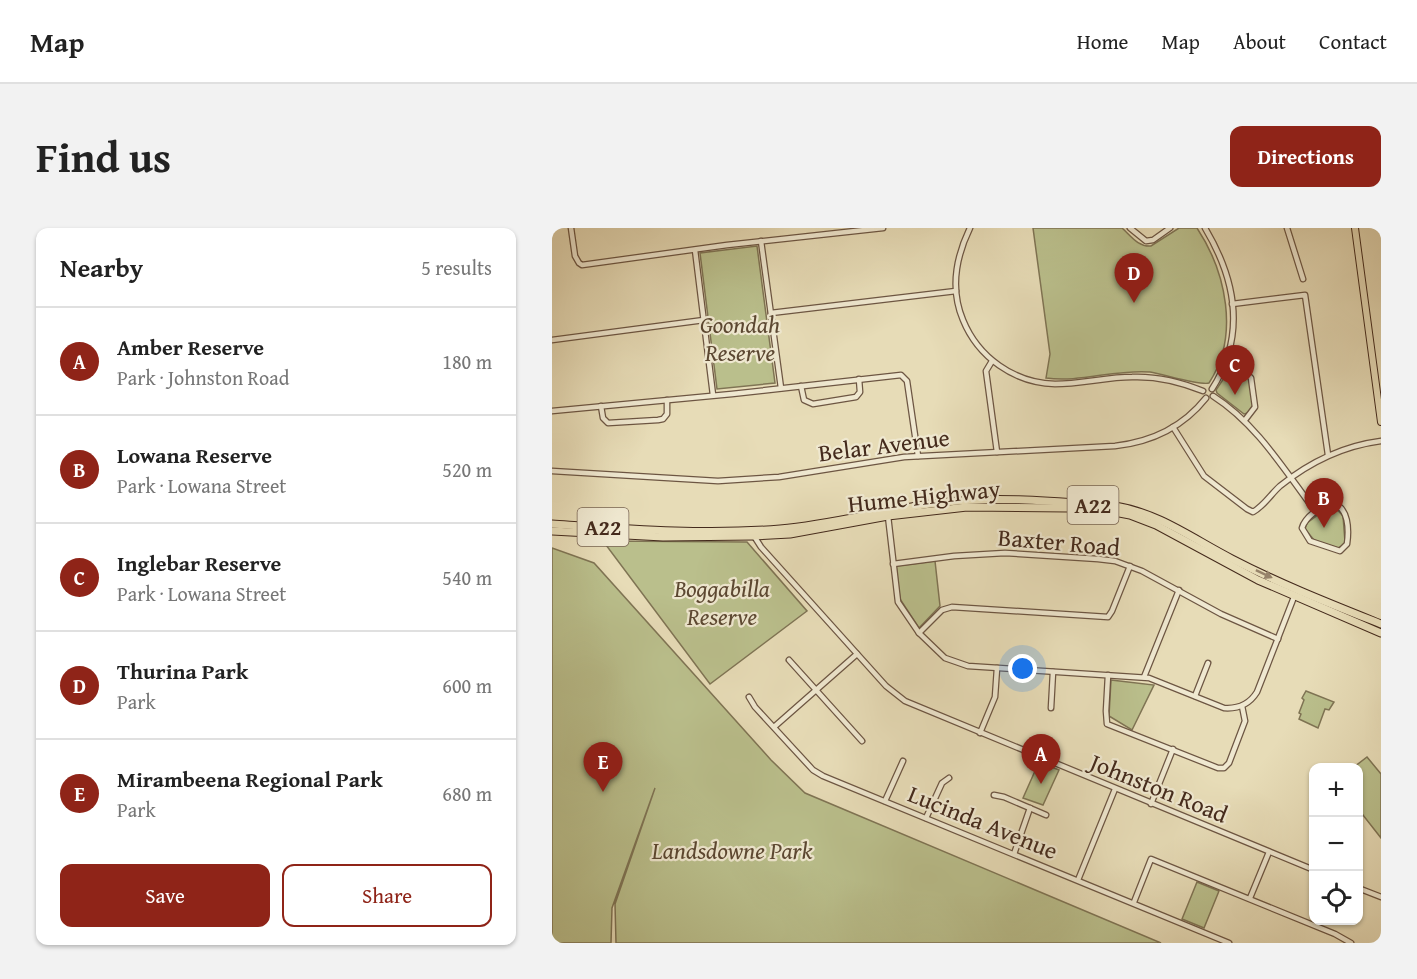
<!DOCTYPE html>
<html lang="en">
<head>
<meta charset="utf-8">
<style>
  :root { --surface:#fff; --page:#f2f2f2; --text:#222; --muted:#767676; --line:#e0e0e0; --accent:#8f2418 }
  body { margin:0; font-family:"Gentium Book Plus",serif; background:var(--page); color:var(--text) }
  .controls { position:absolute; right:18px; bottom:18px; display:grid; overflow:hidden; border-radius:12px; box-shadow:0 2px 4px #0004 }
  .controls button { width:54px; height:54px; display:grid; place-items:center; padding:0; border:0; border-bottom:2px solid var(--line); background:var(--surface); color:var(--text); font:30px sans-serif }
  .you { position:absolute; left:471px; top:441px; width:21px; height:21px; margin:-15px; border:4px solid #fff; border-radius:50%; background:#1a73e8; box-shadow:0 0 0 9px #1a73e833 }
  .badge { display:grid; place-items:center; width:39px; height:39px; border-radius:50%; background:var(--accent); color:#fff; font-size:20px; font-weight:700 }
  .pin { position:absolute; translate:-50% -50px; filter:drop-shadow(0 2px 3px #0008) }
  .pin::after { content:''; position:absolute; top:32px; width:21px; height:18px; background:inherit; clip-path:polygon(0 0,100% 0,50% 100%) }
  .list { margin:0; padding:0; list-style:none }
  h2 { display:flex; justify-content:space-between; align-items:center; height:78px; margin:0; padding:0 24px; font-size:26px }
  h2 small { font-size:20px; font-weight:400; color:var(--muted) }
  .list li { display:grid; grid-template-columns:39px 1fr auto; gap:18px; align-items:center; box-sizing:border-box; height:108px; padding:0 24px; border-top:2px solid var(--line) }
  .list b { display:block; font-size:22px; white-space:nowrap }
  .list p { margin:0; font-size:20px; white-space:nowrap; color:var(--muted) }
  .list em { font-size:20px; font-style:normal; color:var(--muted) }
  .actions { display:flex; gap:12px; padding:18px 24px }
  .actions a { flex:1; padding:14px 0; border:2px solid var(--accent); border-radius:12px; text-align:center; font-size:21px; color:var(--accent) }
  .actions .main { background:var(--accent); color:#fff }
  .icon { flex:none; width:33px; height:33px; fill:none; stroke:currentColor; stroke-width:2; stroke-linecap:round; stroke-linejoin:round }
  .map { position:relative; flex:none; width:829px; height:715px; overflow:hidden; border-radius:12px }
  header { display:flex; align-items:center; gap:36px; box-sizing:border-box; height:84px; padding:0 30px; background:var(--surface); border-bottom:2px solid var(--line) }
  header strong { font-size:28px }
  nav { display:flex; gap:33px; margin-inline-start:auto; font-size:21px }
  .intro { display:flex; align-items:center; justify-content:space-between; box-sizing:border-box; height:144px; padding:0 36px }
  h1 { margin:0; font-size:42px }
  .button { padding:15px 27px; border-radius:12px; background:var(--accent); color:#fff; font-size:21px; font-weight:700 }
  main { display:flex; gap:36px; padding:0 36px }
  aside { flex:1; background:var(--surface); border-radius:12px; box-shadow:0 2px 4px #0004 }
  .map>svg:first-child { display:block }
</style>
</head>
<body>
<header>
<strong>Map</strong>
<nav><a>Home</a><a>Map</a><a>About</a><a>Contact</a></nav>
</header>
<div class="intro"><h1>Find us</h1><a class="button">Directions</a></div>
<main>
<aside>
<h2>Nearby<small>5 results</small></h2>
<ul class="list">
<li><span class="badge">A</span><div><b>Amber Reserve</b><p>Park · Johnston Road</p></div><em>180 m</em></li>
<li><span class="badge">B</span><div><b>Lowana Reserve</b><p>Park · Lowana Street</p></div><em>520 m</em></li>
<li><span class="badge">C</span><div><b>Inglebar Reserve</b><p>Park · Lowana Street</p></div><em>540 m</em></li>
<li><span class="badge">D</span><div><b>Thurina Park</b><p>Park</p></div><em>600 m</em></li>
<li><span class="badge">E</span><div><b>Mirambeena Regional Park</b><p>Park</p></div><em>680 m</em></li>
</ul>
<div class="actions"><a class="main">Save</a><a>Share</a></div>
</aside>
<div class="map">
<svg width="829" height="715" viewBox="0 0 829 715">
  <rect width="100%" height="100%" fill="#e7dcb7"/>
  <filter id="stains"><feTurbulence type="fractalNoise" baseFrequency=".00333" numOctaves="4"/><feColorMatrix values="0 0 0 0 .2 0 0 0 0 .09 0 0 0 0 .02 0 0 0 .5 -.17"/></filter>
  <radialGradient id="worn" r=".72"><stop offset=".6" stop-color="#630" stop-opacity="0"/><stop offset="1" stop-color="#630" stop-opacity=".3"/></radialGradient>
  <!-- green -->
  <g fill="#babf8c" stroke="#7f7454" stroke-width="1.5">
    <path d="M481 0H570C579 8 586 19 599 18L627 0H645C674 44 688 108 657 155 649 158 611 146 598 144 563 141 528 155 494 150L498 126Z"/>
    <polygon points="205,18 223,155 165,161 148,25"/>
    <polygon points="690,147 697,150 701,177 696,185 692,186 665,165 664,162 672,150"/>
    <polygon points="781,277 791,288 793,314 792,317 786,320 762,312 753,301 755,295 778,278"/>
    <polygon points="51,313 195,314 255,383 158,456"/>
    <polygon points="0,320 42,335 219,532 253,565 609,715 64,715 63,676 103,560 60,680 59,715 0,715"/>
    <polygon points="383,333 388,378 367,400 348,371 344,338"/>
    <polygon points="559,452 602,457 580,502 557,488"/>
    <polygon points="754,463 782,474 777,482 773,481 766,500 747,491 749,486 747,485 752,472 750,470"/>
    <polygon points="815,529 829,546 829,610 807,582 806,540 802,539"/>
    <polygon points="487,534 507,542 491,577 471,570"/>
    <polygon points="645,654 667,663 652,700 630,691"/>
  </g>
  <g fill="none" stroke-linecap="round" stroke-linejoin="round">
    <!-- minor casing -->
    <g stroke="#6d5643" stroke-width="7">
      <g id="minor">
        <polyline points="19,0 23,28 27,35 30,37 175,17 331,0"/>
        <path d="M418 0C404 29 398 61 411 92 426 129 462 155 503 156 529 156 555 149 580 149 605 148 629 154 651 163"/>
        <polyline points="578,0 594,13 601,12 618,0"/>
        <path d="M653 0C684 52 694 108 660 161"/>
        <polyline points="735,0 751,51"/>
        <polyline points="209,13 229,160"/>
        <polyline points="143,22 161,167"/>
        <polyline points="680,76 753,67 776,227"/>
        <polyline points="219,85 404,63"/>
        <polyline points="0,112 152,92"/>
        <polyline points="440,133 434,143 445,224"/>
        <polyline points="671,144 694,145 699,150 703,179 693,192"/>
        <polyline points="249,158 252,172 261,176 304,169 308,164 307,151"/>
        <path d="M661 168C705 196 733 243 764 284"/>
        <polyline points="49,178 51,190 56,195 106,192 111,191 115,186 115,172"/>
        <polyline points="0,183 180,166 349,147 355,153 366,228"/>
        <path d="M621 199 652 248 695 281 701 284C712 278 719 266 728 258 758 234 790 218 829 213"/>
        <path d="M0 243 166 253 227 249 352 229 563 218C599 214 631 199 654 170"/>
        <path d="M780 275C797 279 797 302 795 316L788 323 758 313 750 300C753 289 770 277 780 275Z"/>
        <path d="M336 288 346 374 367 405 393 430 416 438 597 450 672 480C686 481 697 477 705 464L742 369"/>
        <polyline points="202,308 209,319 334,458 353,473 762,642"/>
        <polyline points="341,336 402,328 453,325 546,331 563,333 590,343 669,386 726,411"/>
        <polyline points="367,405 390,382 400,379 556,389 560,383 578,338"/>
        <polyline points="237,432 310,513"/>
        <polyline points="556,447 554,483 555,496 666,540 672,540 677,535 693,493 690,478"/>
        <polyline points="592,449 627,362"/>
        <polyline points="643,468 656,435"/>
        <polyline points="197,469 203,479 261,542 271,548 677,715"/>
        <polyline points="499,480 501,444"/>
        <polyline points="222,499 305,426"/>
        <polyline points="428,505 443,469 445,440"/>
        <polyline points="442,567 452,569 494,587"/>
        <polyline points="333,573 351,533"/>
        <polyline points="599,576 621,521"/>
        <polyline points="374,590 390,555 397,550"/>
        <polyline points="462,626 478,580"/>
        <polyline points="526,652 563,561"/>
        <polyline points="806,660 829,669"/>
        <polyline points="698,670 717,624"/>
        <polyline points="582,674 599,631 783,706 799,715"/>
      </g>
    </g>
    <!-- major casing -->
    <g stroke="#442a1c" stroke-width="8">
      <polyline id="major" points="803,0 829,194"/>
    </g>
    <!-- highway casing -->
    <g stroke="#442a1c" stroke-width="9">
      <g id="highway">
        <path d="M0 296C76 301 152 307 228 301 284 296 338 280 394 274 450 268 507 274 563 278 607 285 641 311 680 331 728 356 779 376 829 396"/>
        <polyline points="0,303 111,309 202,308 238,306 336,288 415,279 516,280 557,283 578,287 604,297 706,352 829,405"/>
      </g>
    </g>
    <!-- minor -->
    <use href="#minor" stroke="#efe8d0" stroke-width="4.5"/>
    <!-- major -->
    <use href="#major" stroke="#e7dcb7" stroke-width="6"/>
    <!-- highway -->
    <use href="#highway" stroke="#e7dcb7" stroke-width="7"/>
  </g>
  <!-- one-way arrows -->
  <defs><path id="oneway-solid" d="M-6-.8H1V-3.2L6.5 0L1 3.2V.8H-6Z" transform="scale(1.5)"/></defs>
  <use fill="#96836a" href="#oneway-solid" transform="translate(712 346) rotate(25)"/>
  <g text-anchor="middle" dominant-baseline="central" stroke-width="4.5" stroke-linejoin="round" paint-order="stroke">
    <!-- shield labels -->
    <g fill="#efe8d0" stroke="#776352" stroke-width="1.5">
      <rect x="515.5" y="258" width="51" height="38" rx="4.5"/>
      <rect x="25.5" y="280" width="51" height="38" rx="4.5"/>
    </g>
    <g font-size="22" font-weight="bold" fill="#442a1c">
      <text x="541" y="277">A22</text>
      <text x="51" y="299">A22</text>
    </g>
    <!-- park labels -->
    <g font-size="24" font-style="italic" fill="#5c4832" stroke="#efe8d0">
      <text x="188" y="96">Goondah<tspan x="188" dy="28">Reserve</tspan></text>
      <text x="170" y="360">Boggabilla<tspan x="170" dy="28">Reserve</tspan></text>
      <text x="180" y="622">Landsdowne Park</text>
    </g>
    <!-- street labels -->
    <g font-size="24" fill="#442a1c" stroke="#efe8d0">
      <text transform="translate(332 217) rotate(-7)">Belar Avenue</text>
      <text transform="translate(372 268) rotate(-6)">Hume Highway</text>
      <text transform="translate(507 314) rotate(5)">Baxter Road</text>
      <text transform="translate(607 560) rotate(22)">Johnston Road</text>
      <text transform="translate(431 594) rotate(22)">Lucinda Avenue</text>
    </g>
  </g>
  <rect width="100%" height="100%" filter="url(#stains)"/>
  <rect width="100%" height="100%" fill="url(#worn)"/>
</svg>
<div class="controls">
<button>+</button>
<button>−</button>
<button><svg class="icon" aria-label="locate" viewBox="0 0 24 24"><circle cx="12" cy="12" r="6"/><path d="M12 2v4M12 18v4M2 12h4M18 12h4"/></svg></button>
</div>
<div class="you"></div>
<div class="pin badge" style="left:489px;top:556px">A</div>
<div class="pin badge" style="left:772px;top:300px">B</div>
<div class="pin badge" style="left:683px;top:167px">C</div>
<div class="pin badge" style="left:582px;top:75px">D</div>
<div class="pin badge" style="left:51px;top:564px">E</div>
</div>
</main>
</body>
</html>
